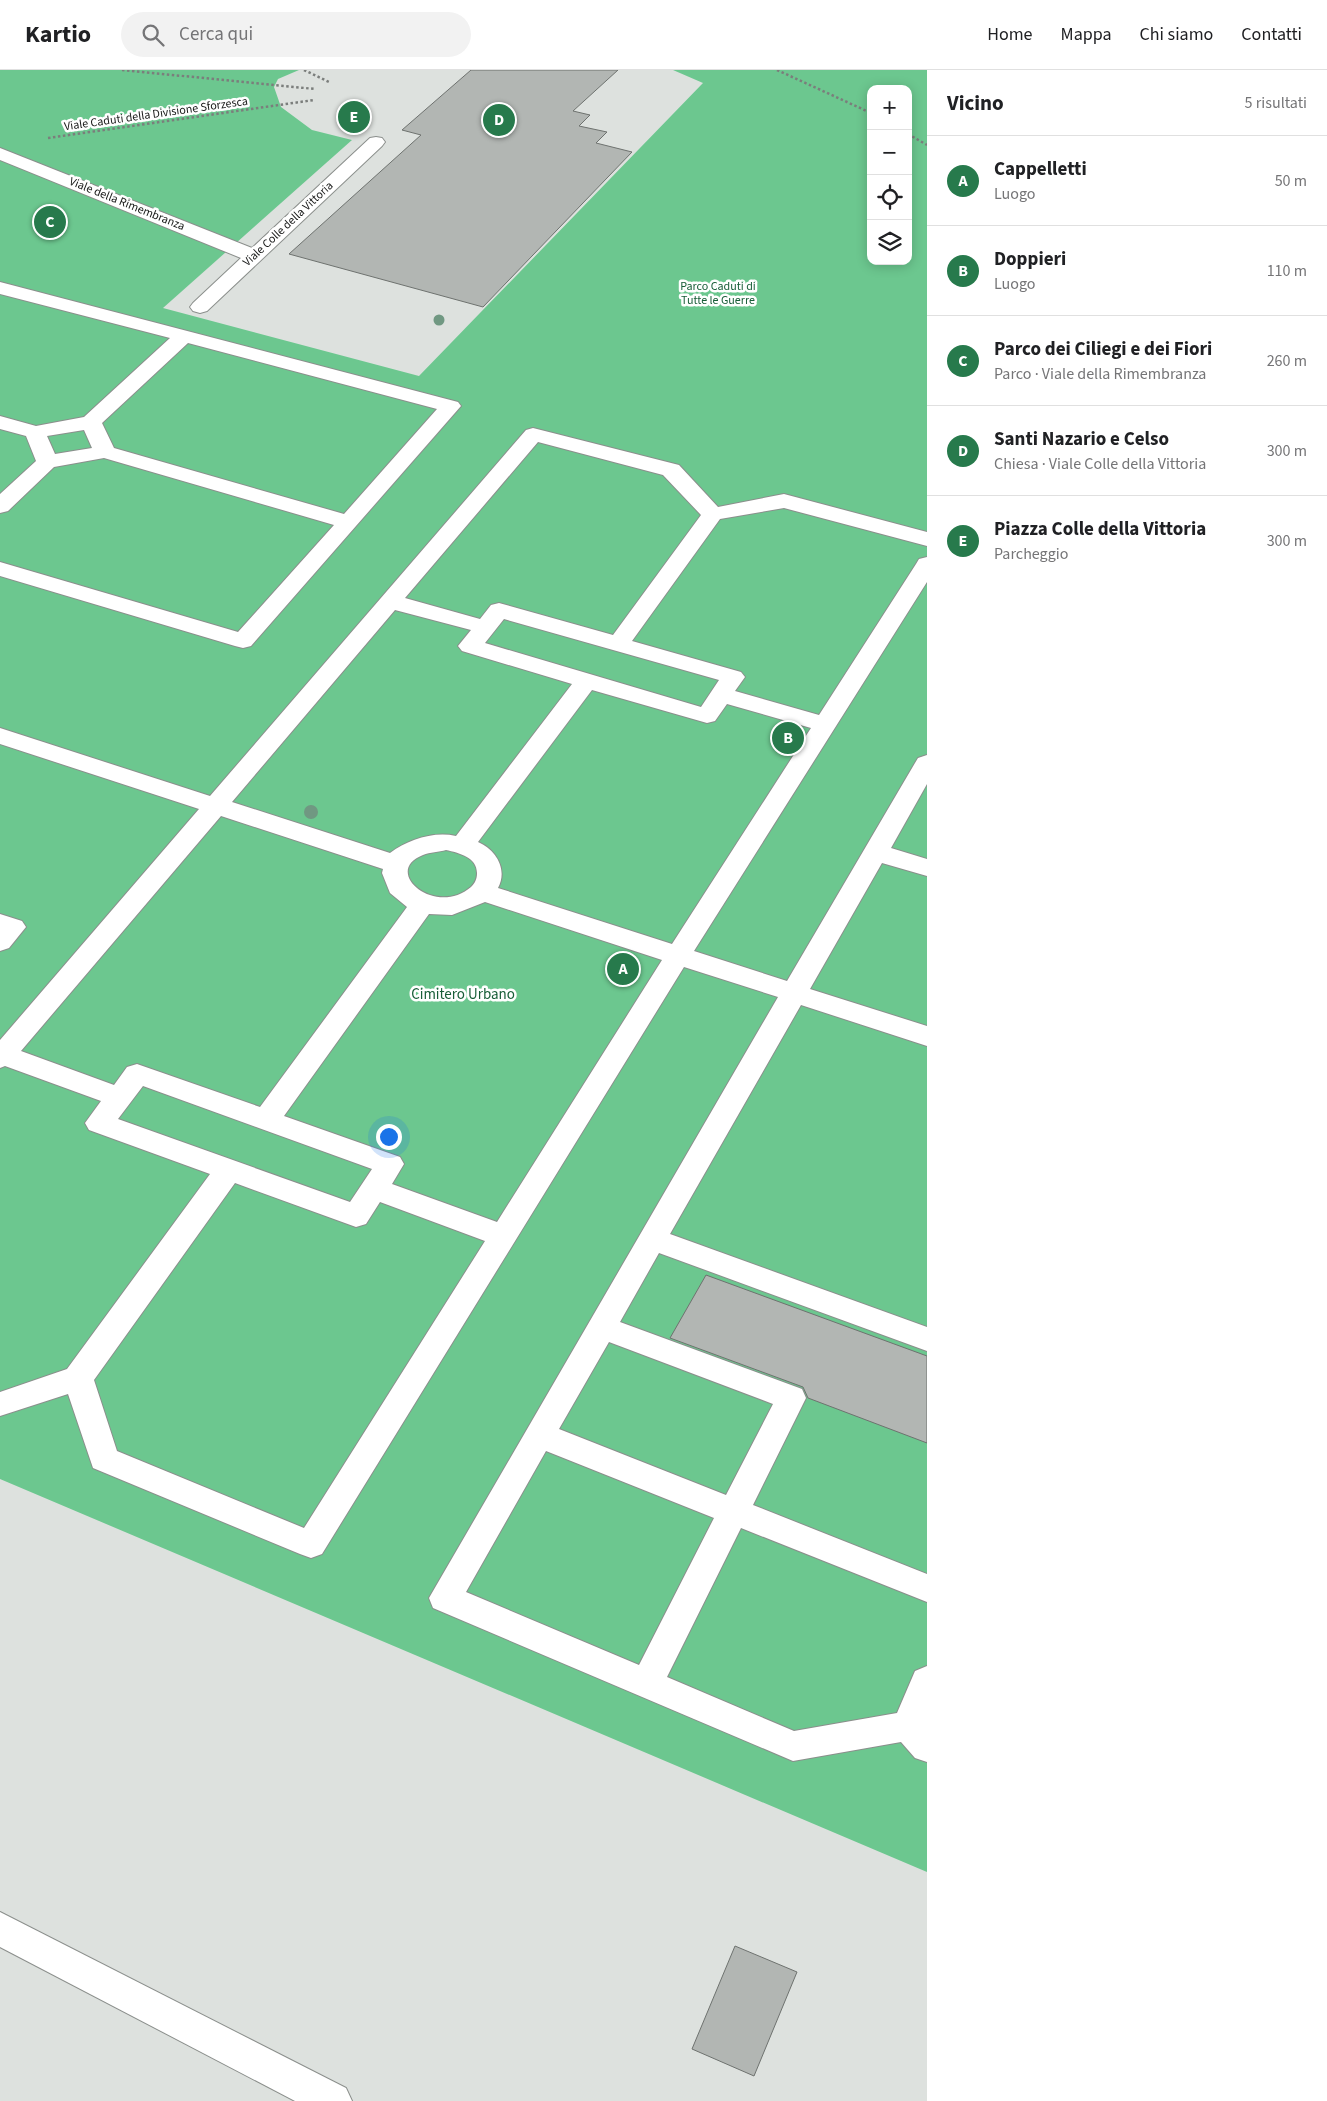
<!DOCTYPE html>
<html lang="it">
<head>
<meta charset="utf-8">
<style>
  :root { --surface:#fff; --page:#f2f2f2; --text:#202124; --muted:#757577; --line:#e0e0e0; --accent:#277a4c }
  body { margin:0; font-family:"Source Sans 3",sans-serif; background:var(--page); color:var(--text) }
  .controls { position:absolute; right:15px; top:15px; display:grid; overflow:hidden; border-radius:10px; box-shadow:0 2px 12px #0003 }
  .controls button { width:45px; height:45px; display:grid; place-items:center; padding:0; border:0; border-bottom:1px solid var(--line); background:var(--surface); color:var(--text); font:25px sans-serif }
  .you { position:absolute; left:388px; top:1066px; width:18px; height:18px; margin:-12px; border:4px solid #fff; border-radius:50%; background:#1a73e8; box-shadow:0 0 0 8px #1a73e833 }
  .badge { display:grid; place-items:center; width:32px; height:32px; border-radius:50%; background:var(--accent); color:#fff; font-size:16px; font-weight:700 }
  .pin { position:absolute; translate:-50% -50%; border:2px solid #fff; box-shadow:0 1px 5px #0006 }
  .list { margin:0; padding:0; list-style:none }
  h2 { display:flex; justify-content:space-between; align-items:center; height:65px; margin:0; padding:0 20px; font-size:21px }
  h2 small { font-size:16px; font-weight:400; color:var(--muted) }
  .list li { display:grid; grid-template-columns:32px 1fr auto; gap:15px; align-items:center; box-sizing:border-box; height:90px; padding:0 20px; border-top:1px solid var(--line) }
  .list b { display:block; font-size:19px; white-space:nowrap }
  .list p { margin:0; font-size:16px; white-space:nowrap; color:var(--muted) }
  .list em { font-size:16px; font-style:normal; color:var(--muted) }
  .icon { flex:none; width:28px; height:28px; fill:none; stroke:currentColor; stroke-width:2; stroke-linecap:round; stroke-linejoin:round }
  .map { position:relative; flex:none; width:927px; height:2031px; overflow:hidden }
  header { display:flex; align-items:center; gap:30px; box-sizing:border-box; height:70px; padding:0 25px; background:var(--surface); border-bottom:1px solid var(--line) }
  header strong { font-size:24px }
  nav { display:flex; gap:28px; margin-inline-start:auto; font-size:18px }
  .search { width:350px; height:45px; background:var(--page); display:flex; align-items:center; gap:12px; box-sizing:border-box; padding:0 18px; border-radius:28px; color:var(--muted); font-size:19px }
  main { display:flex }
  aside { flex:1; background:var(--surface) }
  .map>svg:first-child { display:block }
</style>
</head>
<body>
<header>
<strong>Kartio</strong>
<div class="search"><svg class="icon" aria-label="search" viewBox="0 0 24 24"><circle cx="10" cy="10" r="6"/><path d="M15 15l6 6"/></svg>Cerca qui</div>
<nav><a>Home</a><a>Mappa</a><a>Chi siamo</a><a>Contatti</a></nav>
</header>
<main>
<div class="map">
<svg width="927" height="2031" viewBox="0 0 927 2031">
  <rect width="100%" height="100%" fill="#dde1de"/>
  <!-- green -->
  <path fill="#6cc78f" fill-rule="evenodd" d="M0 0H299L278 9 274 17 281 37 312 60 352 70 163 238 419 306 703 13 673 0H927V1802L0 1409ZM871 19H908V191H871Z"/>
  <!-- building -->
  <g fill="#b2b6b3" stroke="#6e726f">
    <polygon points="471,0 618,0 573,41 590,45 579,56 607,62 596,73 632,82 483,237 289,184 421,65 402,60"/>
    <polygon points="706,1205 927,1286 927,1373 808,1328 803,1317 670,1268"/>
    <polygon points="735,1876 797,1902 754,2006 692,1979"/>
  </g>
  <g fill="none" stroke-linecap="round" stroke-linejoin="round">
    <!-- minor casing -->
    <g stroke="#8b8f8c" stroke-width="2">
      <g id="minor">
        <polygon points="376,67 382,68 385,72 382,76 207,241 200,243 193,241 190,237 193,233 241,188 0,90 0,78 252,178 370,68"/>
        <path d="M0 212 458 332 461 336 251 576 243 578 235 576 0 506V492L238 562 334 455 104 388 54 397 8 441 0 443V424L36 391 26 366 0 359V346L36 356 84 347 170 268 0 224ZM188 273 437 339 344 444 114 378 102 353ZM84 360 92 378 55 384 47 366Z"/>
        <path d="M533 358 679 395 718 437 784 424 927 462V476L784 438 720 449 632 571 741 602 745 607 735 621 819 645 916 494 919 489 927 487V512L694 881 787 911 915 693 918 688 927 685V714L891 778 927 789V806L882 793 810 919 927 956V976L801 935 670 1164 927 1257V1281L659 1183 620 1252 802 1319 806 1328 753 1435 927 1504V1532L741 1458 667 1607 794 1661 897 1643 915 1601 927 1596V1692L915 1688 901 1672 793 1691 433 1538 429 1528 778 927 684 897 322 1484 311 1488 300 1484 93 1398 68 1324 0 1346V1322L67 1299 210 1104 89 1060 85 1053 101 1031 5 996 0 998V970L199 739 0 674V658L210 726 526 360ZM538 372 663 405 701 445 613 565 499 533 491 535 480 549 405 528ZM395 540 471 560 458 576 462 581 572 614 456 766C433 761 408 770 390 783L232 732ZM504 549 719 610 701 637 485 573ZM592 620 707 653 715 651 727 634 811 658 672 874 498 818C508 799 496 780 478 772ZM221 746 383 799 382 803 390 823 407 837 260 1037 137 994 127 997 114 1015 21 981ZM446 780C459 783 477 787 477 803 477 809 475 813 471 817 435 848 381 801 423 785 430 782 439 782 446 780ZM485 832 662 890 497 1152 392 1114 404 1094 400 1087 284 1046 429 844 452 845ZM143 1016 372 1099 350 1132 118 1049ZM235 1113 356 1157 366 1154 380 1132 485 1171 304 1458 117 1381 94 1310ZM609 1272 773 1334 726 1425 559 1359ZM546 1381 714 1448 639 1595 466 1522Z"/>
        <polygon points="0,844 22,851 26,857 9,878 0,881"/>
        <polygon points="0,1842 346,2018 352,2031 295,2031 0,1877"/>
      </g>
    </g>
    <!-- path -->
    <g stroke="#7b7e7c" stroke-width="2.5" stroke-dasharray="2.5 2.5" stroke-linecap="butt">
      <polyline points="122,0 315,19"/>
      <polyline points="304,0 329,12"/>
      <polyline points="777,0 871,43"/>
      <polyline points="908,64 927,75"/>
      <polyline points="48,68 314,30"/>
    </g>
    <!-- minor -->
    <use href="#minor" fill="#fff" fill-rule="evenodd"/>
  </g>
  <!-- trees -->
  <g fill="#709882">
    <circle cx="439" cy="250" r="5.5"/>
    <circle cx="311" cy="742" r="7"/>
  </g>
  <g text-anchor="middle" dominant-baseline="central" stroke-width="5" stroke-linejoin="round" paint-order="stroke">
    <!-- far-street labels -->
    <g font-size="12" fill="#171817" stroke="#fff">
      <text transform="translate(156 44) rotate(-8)">Viale Caduti della Divisione Sforzesca</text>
      <text transform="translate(127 134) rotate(22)">Viale della Rimembranza</text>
      <text transform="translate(288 154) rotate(-43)">Viale Colle della Vittoria</text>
    </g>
    <!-- far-park labels -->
    <g font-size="12" fill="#175d37" stroke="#fff">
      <text x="718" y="216">Parco Caduti di<tspan x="718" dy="14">Tutte le Guerre</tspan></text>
    </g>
    <!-- park labels -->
    <g font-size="15" fill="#175d37" stroke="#fff">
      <text x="463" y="924">Cimitero Urbano</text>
    </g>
  </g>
</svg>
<div class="controls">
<button>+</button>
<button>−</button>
<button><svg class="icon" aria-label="locate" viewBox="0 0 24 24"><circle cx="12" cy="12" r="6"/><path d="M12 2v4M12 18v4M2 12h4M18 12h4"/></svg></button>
<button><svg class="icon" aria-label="layers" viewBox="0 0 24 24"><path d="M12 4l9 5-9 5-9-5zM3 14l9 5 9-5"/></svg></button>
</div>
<div class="you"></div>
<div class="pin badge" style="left:623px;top:899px">A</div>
<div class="pin badge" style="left:788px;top:668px">B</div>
<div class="pin badge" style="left:50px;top:152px">C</div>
<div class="pin badge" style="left:499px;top:50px">D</div>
<div class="pin badge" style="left:354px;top:47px">E</div>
</div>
<aside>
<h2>Vicino<small>5 risultati</small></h2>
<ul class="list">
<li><span class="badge">A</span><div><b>Cappelletti</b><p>Luogo</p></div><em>50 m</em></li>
<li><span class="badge">B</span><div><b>Doppieri</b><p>Luogo</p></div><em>110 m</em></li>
<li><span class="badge">C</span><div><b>Parco dei Ciliegi e dei Fiori</b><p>Parco · Viale della Rimembranza</p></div><em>260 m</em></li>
<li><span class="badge">D</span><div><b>Santi Nazario e Celso</b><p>Chiesa · Viale Colle della Vittoria</p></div><em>300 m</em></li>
<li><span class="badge">E</span><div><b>Piazza Colle della Vittoria</b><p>Parcheggio</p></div><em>300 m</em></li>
</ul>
</aside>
</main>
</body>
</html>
